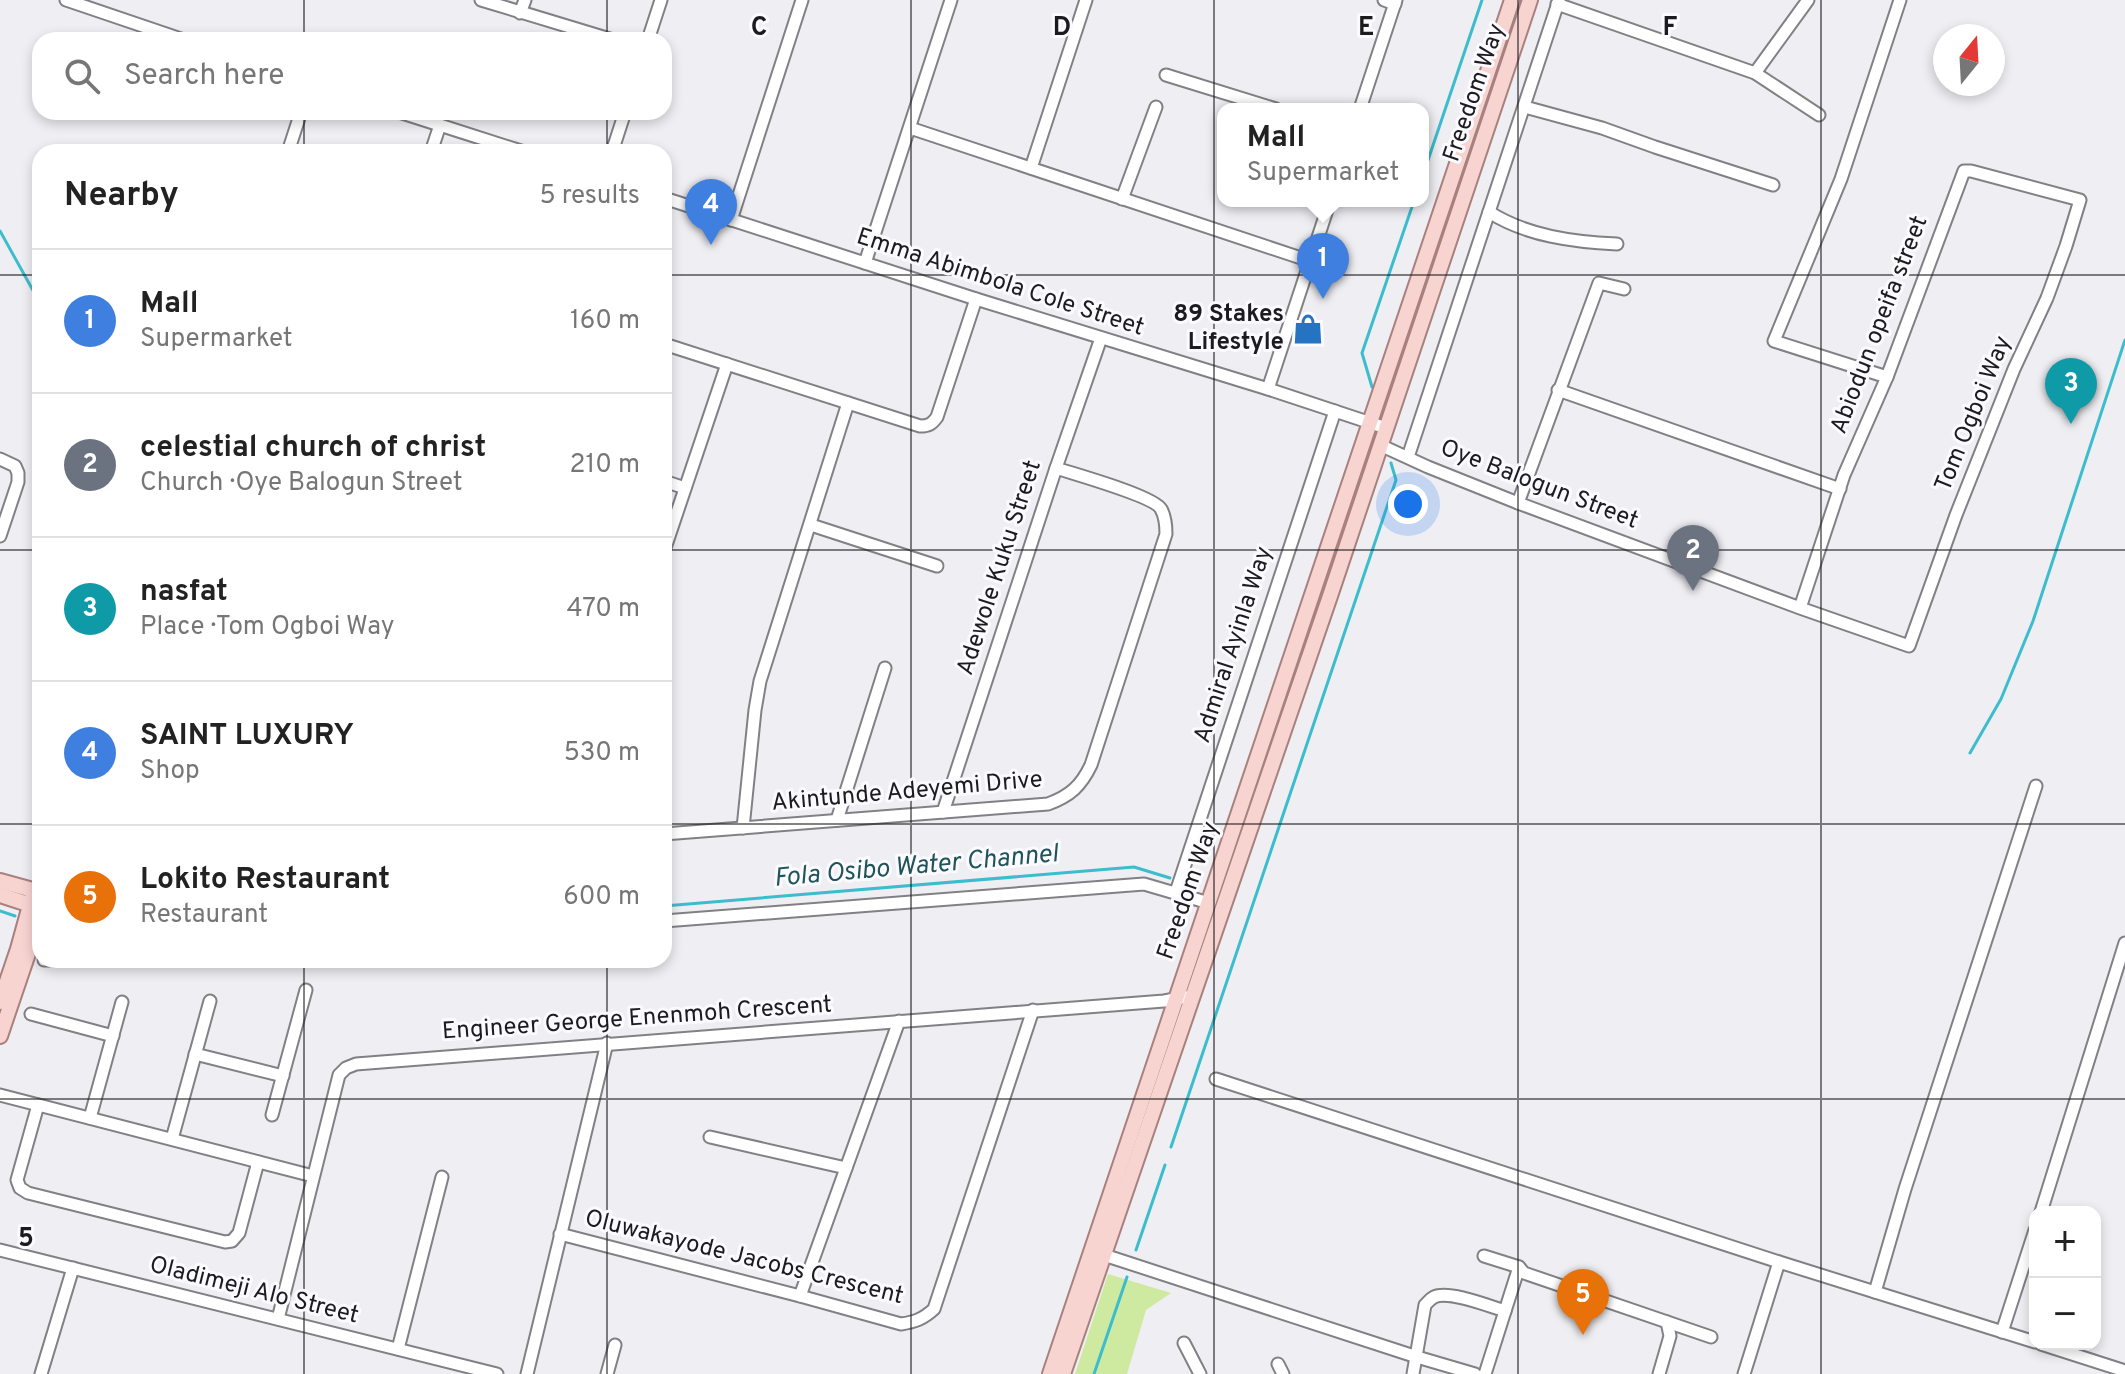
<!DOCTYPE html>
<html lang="en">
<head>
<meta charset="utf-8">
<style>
  :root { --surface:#fff; --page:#f2f2f2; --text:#222; --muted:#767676; --line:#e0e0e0; --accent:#2673c2 }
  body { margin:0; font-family:Overpass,sans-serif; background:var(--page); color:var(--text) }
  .controls { position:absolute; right:24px; bottom:24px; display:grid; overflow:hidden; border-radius:16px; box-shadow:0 4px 12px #0003 }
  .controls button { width:72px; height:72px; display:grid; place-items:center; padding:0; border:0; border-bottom:2px solid var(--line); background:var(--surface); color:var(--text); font:40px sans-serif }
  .compass { position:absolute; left:1933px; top:24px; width:72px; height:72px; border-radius:50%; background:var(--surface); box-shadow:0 4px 12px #0003; rotate:18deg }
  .you { position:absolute; left:1408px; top:504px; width:28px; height:28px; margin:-20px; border:6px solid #fff; border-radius:50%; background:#1a73e8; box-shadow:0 0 0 12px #1a73e833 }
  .badge { display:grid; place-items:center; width:52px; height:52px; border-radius:50%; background:var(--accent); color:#fff; font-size:26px; font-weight:700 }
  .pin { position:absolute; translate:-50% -66px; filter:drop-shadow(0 2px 4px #0008) }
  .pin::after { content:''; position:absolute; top:42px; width:28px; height:24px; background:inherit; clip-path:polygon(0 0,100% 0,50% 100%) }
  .popup { position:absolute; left:1217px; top:103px; width:212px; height:104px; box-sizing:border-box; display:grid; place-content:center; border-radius:16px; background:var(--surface); filter:drop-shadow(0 2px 6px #0005); font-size:26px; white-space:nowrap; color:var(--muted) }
  .popup b { font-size:30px; color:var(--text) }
  .popup::after { content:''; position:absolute; left:50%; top:100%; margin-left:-16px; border:16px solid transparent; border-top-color:var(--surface) }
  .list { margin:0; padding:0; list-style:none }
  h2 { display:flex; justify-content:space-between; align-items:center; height:104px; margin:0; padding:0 32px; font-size:34px }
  h2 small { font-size:26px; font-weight:400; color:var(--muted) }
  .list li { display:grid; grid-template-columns:52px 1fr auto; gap:24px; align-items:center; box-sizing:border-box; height:144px; padding:0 32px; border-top:2px solid var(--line) }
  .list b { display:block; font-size:30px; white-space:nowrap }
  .list p { margin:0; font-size:26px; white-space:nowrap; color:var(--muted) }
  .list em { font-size:26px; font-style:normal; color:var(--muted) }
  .icon { flex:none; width:44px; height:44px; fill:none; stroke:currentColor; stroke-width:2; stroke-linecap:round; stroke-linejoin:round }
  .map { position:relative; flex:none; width:2125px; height:1374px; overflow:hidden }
  .search { position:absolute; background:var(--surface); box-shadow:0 4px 12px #0003; left:32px; top:32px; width:640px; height:88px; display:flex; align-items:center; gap:20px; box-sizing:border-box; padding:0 28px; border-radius:24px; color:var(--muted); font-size:30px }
  .panel { position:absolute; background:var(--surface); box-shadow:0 4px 12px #0003; left:32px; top:144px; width:640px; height:824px; border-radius:24px }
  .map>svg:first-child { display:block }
</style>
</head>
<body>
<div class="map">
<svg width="2125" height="1374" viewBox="0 0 2125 1374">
  <rect width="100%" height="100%" fill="#eeeef3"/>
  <!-- green -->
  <polygon fill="#ceeaa0" points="1108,1274 1171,1293 1146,1310 1127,1374 1075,1374"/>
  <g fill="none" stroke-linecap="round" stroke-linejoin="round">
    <!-- stream -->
    <g stroke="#3cbdcd" stroke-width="3">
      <polyline points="1423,175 1482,0"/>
      <polyline points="0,231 40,303"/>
      <polyline points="1372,387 1362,353 1414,201"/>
      <polyline points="1970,753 2001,699 2033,621 2125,340"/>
      <polyline points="664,906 1134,867 1170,878"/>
      <polyline points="0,911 15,916"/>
      <polyline points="1171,1147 1396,480 1391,463"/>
      <polyline points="1136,1250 1165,1165"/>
      <polyline points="1094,1374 1127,1277"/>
    </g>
    <!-- minor casing -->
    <g stroke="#818085" stroke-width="15">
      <g id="minor">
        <polyline points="66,0 184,40"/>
        <polyline points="481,0 613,40"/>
        <polyline points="1384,0 1395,4"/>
        <polyline points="1557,4 1755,73 1819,115"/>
        <polyline points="520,13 525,0"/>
        <polyline points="648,40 661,0"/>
        <polyline points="1755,73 1808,0"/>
        <polyline points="1166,75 1276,109"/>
        <polyline points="1525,107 1602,128 1655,147 1773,185"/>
        <polyline points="1360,109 1396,0"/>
        <polyline points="399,112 524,152"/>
        <polyline points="910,128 1310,261"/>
        <polyline points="288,152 301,112"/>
        <polyline points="431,152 440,125"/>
        <polyline points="612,152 625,112"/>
        <polyline points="1031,168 1086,0"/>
        <polyline points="664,198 976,299 1268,389 1386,428"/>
        <polyline points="1122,199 1156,107"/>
        <path d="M1489 212C1527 236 1573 242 1617 244"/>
        <polyline points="731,220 802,0"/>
        <polyline points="865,263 951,0"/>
        <path d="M664 344 920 426C929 426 932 424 937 417L976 299"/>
        <polyline points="1887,377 1774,341 1841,179 1900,0"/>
        <polyline points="1268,389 1330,201"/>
        <polyline points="1558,390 1840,489"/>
        <polyline points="1380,445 1428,467 1518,503 1800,608 1909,646 1956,515 2014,369 2047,298 2066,246 2080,200 1971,171 1964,171 1887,377 1844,475 1800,608"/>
        <polyline points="1408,457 1559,0"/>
        <polyline points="0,459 15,466 18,473 18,482 0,536"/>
        <polyline points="664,481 685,488"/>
        <polyline points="1518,503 1599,283 1624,289"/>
        <polyline points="811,525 937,566"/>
        <polyline points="664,551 727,364"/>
        <polyline points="943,812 1056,468 1101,338"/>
        <polyline points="837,820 885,668"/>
        <polyline points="743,828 755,710 760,681 848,403"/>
        <path d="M664 834 1048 804C1070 796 1081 786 1091 765L1166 534C1166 526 1165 516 1161 509 1154 496 1074 474 1056 468"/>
        <polyline points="1176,892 1335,411"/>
        <polyline points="664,921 1144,884 1209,903"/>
        <polyline points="44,960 64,960"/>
        <polyline points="31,1014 113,1036"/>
        <polyline points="195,1054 283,1076"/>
        <polyline points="1216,1079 1779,1262 2035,1342"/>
        <polyline points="0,1095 313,1176"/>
        <polyline points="38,1105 17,1180 20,1188 28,1193 225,1242 232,1241 239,1233 258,1162"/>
        <polyline points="272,1115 306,990"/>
        <polyline points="90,1118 122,1002"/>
        <polyline points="710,1137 846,1168"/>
        <polyline points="172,1139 210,1001"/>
        <polyline points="2041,1212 2125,943"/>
        <path d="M560 1234 800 1296 901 1324C915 1322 923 1319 934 1309L1033 1010"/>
        <polyline points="0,1250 497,1374"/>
        <polyline points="1104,1255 1417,1357 1475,1374"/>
        <polyline points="1484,1256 1519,1267 1524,1273 1711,1337"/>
        <polyline points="1875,1292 1905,1189 2036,786"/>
        <polyline points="800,1296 899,1021"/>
        <polyline points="278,1319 339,1075 346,1068 356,1064 1164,1001 1192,996"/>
        <polyline points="2002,1332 2035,1230"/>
        <polyline points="1184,1343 1200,1374"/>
        <polyline points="2041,1344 2125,1371"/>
        <polyline points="398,1349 442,1177"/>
        <polyline points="1278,1364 1283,1374"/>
        <polyline points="41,1374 73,1268"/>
        <polyline points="527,1374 607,1043"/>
        <polyline points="607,1374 615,1345"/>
        <path d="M1413 1374 1425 1305C1428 1302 1430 1299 1434 1297 1449 1290 1489 1306 1505 1311"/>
        <polyline points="1485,1374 1519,1267"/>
        <polyline points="1659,1374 1670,1336 1667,1322"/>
        <polyline points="1744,1374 1779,1262"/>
      </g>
    </g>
    <!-- major casing -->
    <g stroke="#a8817f" stroke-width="18">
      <g id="major">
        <polyline points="0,881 40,892"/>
        <polyline points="0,895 40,908"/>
        <polyline points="0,1002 18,949 34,891"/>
        <polyline points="0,1036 40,918"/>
        <polyline points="1050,1374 1512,0"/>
        <polyline points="1063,1374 1330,596 1530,0"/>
      </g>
    </g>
    <!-- minor -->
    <use href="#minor" stroke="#fff" stroke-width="11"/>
    <!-- major -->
    <use href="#major" stroke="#f8d4d1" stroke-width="14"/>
  </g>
  <!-- grid -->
  <path fill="none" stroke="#1c1c1e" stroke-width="2" stroke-opacity="0.55" d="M304 0V40M607 0V40M911 0V1374M1214 0V1374M1518 0V1374M1821 0V1374M304 112V152M607 112V152M0 275H40M664 275H2125M0 550H40M664 550H2125M0 824H40M664 824H2125M304 960V1374M607 960V1374M0 1099H2125"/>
  <!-- icons -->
  <defs>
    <g id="shop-bare" transform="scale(2.4)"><path d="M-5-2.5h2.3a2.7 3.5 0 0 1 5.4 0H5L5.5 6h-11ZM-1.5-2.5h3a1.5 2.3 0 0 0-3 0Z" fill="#2673c2" stroke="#fbfbff" stroke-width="2.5" paint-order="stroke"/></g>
  </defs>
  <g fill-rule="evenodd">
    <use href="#shop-bare" x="1308" y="329"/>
  </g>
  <g text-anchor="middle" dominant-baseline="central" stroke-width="6" stroke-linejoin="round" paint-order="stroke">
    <!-- street labels -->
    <g font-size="24" fill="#1c1c1e" stroke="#fbfbff">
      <text transform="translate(1475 93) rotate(-71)">Freedom Way</text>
      <text transform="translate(1000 283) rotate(18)">Emma Abimbola Cole Street</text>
      <text transform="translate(1880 325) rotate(-69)">Abiodun opeifa street</text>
      <text transform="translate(1974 414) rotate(-68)">Tom Ogboi Way</text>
      <text transform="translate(1539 485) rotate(21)">Oye Balogun Street</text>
      <text transform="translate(1000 568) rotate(-72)">Adewole Kuku Street</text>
      <text transform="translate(1234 645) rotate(-72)">Admiral Ayinla Way</text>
      <text transform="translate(907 792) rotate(-5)">Akintunde Adeyemi Drive</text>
      <text transform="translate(1189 891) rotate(-71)">Freedom Way</text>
      <text transform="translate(637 1019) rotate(-4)">Engineer George Enenmoh Crescent</text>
      <text transform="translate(744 1258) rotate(14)">Oluwakayode Jacobs Crescent</text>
      <text transform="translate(254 1291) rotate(14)">Oladimeji Alo Street</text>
    </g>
    <!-- poi labels -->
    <g font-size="24" font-weight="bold" fill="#1c1c1e" stroke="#fbfbff" text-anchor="end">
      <text x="1284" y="315">89 Stakes<tspan x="1284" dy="28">Lifestyle</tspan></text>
    </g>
    <!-- water labels -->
    <g font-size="26" font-style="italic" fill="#1f545b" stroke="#fbfbff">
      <text transform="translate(916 867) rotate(-5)">Fola Osibo Water Channel</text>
    </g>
  </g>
  <g font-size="26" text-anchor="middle" font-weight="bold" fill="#1c1c1e" stroke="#fbfbff" stroke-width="6" stroke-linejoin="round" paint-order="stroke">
    <text x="759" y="35">C</text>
    <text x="1062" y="35">D</text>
    <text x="1366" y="35">E</text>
    <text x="1670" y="35">F</text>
    <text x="26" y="1246">5</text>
  </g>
</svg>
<div class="controls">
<button>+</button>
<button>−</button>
</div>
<svg class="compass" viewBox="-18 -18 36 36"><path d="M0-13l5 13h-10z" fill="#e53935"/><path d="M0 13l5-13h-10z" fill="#767676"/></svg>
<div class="you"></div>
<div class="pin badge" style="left:1323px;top:299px;background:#3f7fe0">1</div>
<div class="popup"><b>Mall</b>Supermarket</div>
<div class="pin badge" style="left:1693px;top:591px;background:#6b7280">2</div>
<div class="pin badge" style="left:2071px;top:424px;background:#0f9aa8">3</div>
<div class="pin badge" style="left:711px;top:245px;background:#3f7fe0">4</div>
<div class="pin badge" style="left:1583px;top:1335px;background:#e8710a">5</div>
<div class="search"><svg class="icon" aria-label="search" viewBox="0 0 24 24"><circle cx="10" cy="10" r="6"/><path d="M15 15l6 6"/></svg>Search here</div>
<section class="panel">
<h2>Nearby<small>5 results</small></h2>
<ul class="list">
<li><span class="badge" style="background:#3f7fe0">1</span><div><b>Mall</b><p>Supermarket</p></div><em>160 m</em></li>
<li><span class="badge" style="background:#6b7280">2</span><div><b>celestial church of christ</b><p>Church · Oye Balogun Street</p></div><em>210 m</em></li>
<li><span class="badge" style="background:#0f9aa8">3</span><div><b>nasfat</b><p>Place · Tom Ogboi Way</p></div><em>470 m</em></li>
<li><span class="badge" style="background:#3f7fe0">4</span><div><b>SAINT LUXURY</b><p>Shop</p></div><em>530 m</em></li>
<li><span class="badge" style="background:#e8710a">5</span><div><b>Lokito Restaurant</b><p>Restaurant</p></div><em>600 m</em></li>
</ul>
</section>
</div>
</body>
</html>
